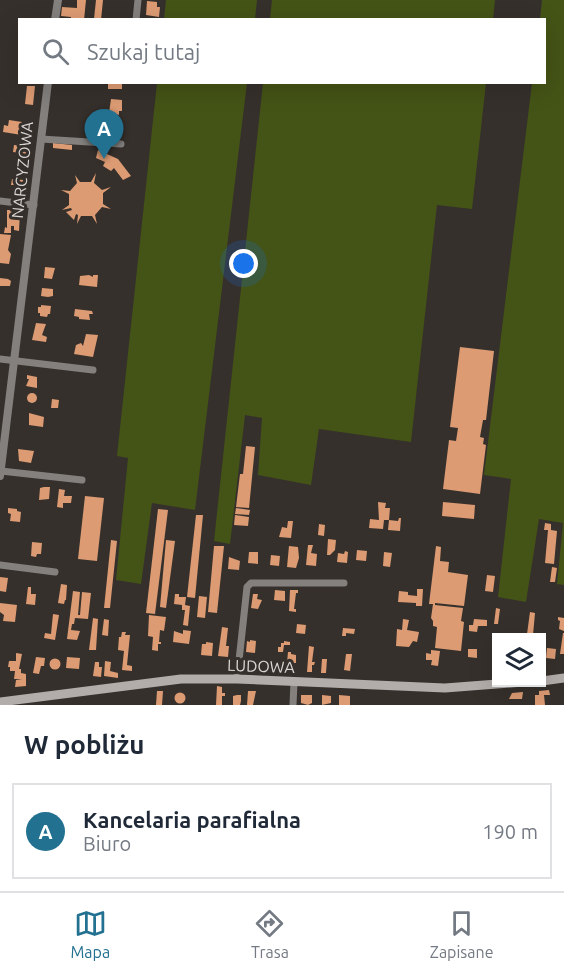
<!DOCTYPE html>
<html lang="pl">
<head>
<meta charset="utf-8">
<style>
  :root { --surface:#fff; --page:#f2f2f3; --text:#1f2937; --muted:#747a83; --line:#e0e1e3; --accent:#237191 }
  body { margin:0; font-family:Ubuntu,sans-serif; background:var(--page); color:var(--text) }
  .controls { position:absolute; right:18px; bottom:18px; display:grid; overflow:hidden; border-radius:0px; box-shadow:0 6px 24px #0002 }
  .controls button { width:54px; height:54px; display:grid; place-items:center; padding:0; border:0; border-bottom:2px solid var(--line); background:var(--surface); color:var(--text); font:30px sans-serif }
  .you { position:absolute; left:244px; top:264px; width:21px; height:21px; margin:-15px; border:4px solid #fff; border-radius:50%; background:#1a73e8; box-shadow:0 0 0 9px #1a73e833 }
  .badge { display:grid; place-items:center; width:39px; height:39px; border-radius:50%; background:var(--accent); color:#fff; font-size:20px; font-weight:700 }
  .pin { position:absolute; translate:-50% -50px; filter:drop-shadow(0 2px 3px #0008) }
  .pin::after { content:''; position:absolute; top:32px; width:21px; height:18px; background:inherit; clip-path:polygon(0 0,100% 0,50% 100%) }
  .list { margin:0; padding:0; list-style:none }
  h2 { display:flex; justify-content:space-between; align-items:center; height:78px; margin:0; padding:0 24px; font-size:26px }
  h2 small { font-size:20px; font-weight:400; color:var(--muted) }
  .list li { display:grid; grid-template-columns:39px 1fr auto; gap:18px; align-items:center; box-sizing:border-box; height:96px; margin:0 12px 12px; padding:0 12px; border:2px solid var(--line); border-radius:0px }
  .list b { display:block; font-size:22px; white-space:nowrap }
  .list p { margin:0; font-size:20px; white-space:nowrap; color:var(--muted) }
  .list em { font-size:20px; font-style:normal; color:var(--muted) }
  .icon { flex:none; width:33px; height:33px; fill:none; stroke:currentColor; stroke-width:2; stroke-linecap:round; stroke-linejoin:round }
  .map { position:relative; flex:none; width:564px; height:705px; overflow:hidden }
  .search { position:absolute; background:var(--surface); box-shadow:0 6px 24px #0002; left:18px; right:18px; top:18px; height:66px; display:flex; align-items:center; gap:15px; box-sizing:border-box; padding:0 21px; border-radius:0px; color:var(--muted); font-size:22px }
  .sheet { height:186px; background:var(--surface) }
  nav { display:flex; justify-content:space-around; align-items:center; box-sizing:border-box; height:84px; border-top:2px solid var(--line); background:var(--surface); font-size:16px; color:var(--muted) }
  nav a { display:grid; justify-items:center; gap:3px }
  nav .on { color:var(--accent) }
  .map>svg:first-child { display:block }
</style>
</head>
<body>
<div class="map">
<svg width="564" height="705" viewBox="0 0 564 705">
  <rect width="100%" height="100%" fill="#36302c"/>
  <!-- green -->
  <g fill="#445316">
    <polygon points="166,0 257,0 255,19 164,19"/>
    <polygon points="272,0 495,0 493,19 270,19"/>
    <polygon points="542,0 564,0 564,585 557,584 563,523 539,519 526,602 498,597 511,479 484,475 532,83 544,82 544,20 540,19"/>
    <polygon points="157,83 247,83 195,510 152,503 141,584 116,580 128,458 117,456"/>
    <polygon points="263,83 486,83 472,209 437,205 411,442 319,429 311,485 258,475 262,418 245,415 230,544 214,541"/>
  </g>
  <!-- building -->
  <g fill="#dc9b73">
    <polygon points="77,0 86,0 84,20 71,20 71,17 61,16 62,7 77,8"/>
    <polygon points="96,0 103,0 101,20 94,19"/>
    <polygon points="147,1 157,2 157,7 160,7 159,17 146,15"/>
    <polygon points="108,83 122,84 122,89 108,89"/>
    <polygon points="27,86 35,86 33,105 25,104"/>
    <polygon points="111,99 122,100 122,111 119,111 119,115 116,114 116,116 109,113"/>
    <polygon points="9,120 22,122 21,128 29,129 28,136 3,132 4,125 8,126"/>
    <polygon points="53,143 72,145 72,150 53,148"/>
    <polygon points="14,145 28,146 27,154 13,152"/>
    <polygon points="98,150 118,159 131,176 123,180 114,168 111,171 103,166 105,162 96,158"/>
    <polygon points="96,173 94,183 102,190 111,187 103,193 103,204 111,209 102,207 95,215 97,224 92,216 81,216 77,224 78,215 76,214 74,220 66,212 72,210 71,208 62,210 69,205 69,194 61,190 70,191 77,183 75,175 80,182 91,182"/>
    <polygon points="12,179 24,180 24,191 14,190 15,185 11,185"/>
    <polygon points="7,210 13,210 13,213 20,212 19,231 14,230 14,226 11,226 11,233 4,233 5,227 7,228"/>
    <polygon points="0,234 11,235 8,250 11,254 9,264 0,263"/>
    <polygon points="45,267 55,268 52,279 44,278"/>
    <polygon points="89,275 93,277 93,275 98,275 97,287 79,285 80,276"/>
    <polygon points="0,278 8,279 11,281 10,286 0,286"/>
    <polygon points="42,288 53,289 53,296 48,297 41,296"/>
    <polygon points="41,305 51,306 50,314 48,314 47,317 40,316 40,313 38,313 38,307 41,307"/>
    <polygon points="75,309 92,311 93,314 89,314 90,320 79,319 79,317 74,316"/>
    <polygon points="36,323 46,324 42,335 47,337 46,342 32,340"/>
    <polygon points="86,334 98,335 93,357 74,354 76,345 81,343 83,346"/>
    <polygon points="460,347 494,351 486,420 483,420 480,437 484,438 483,444 486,445 480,494 443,489 449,440 456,441 458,428 450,427"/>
    <polygon points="27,375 37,377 37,388 26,386 29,379 27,379"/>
    <circle cx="32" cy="398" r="5"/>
    <polygon points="52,399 59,400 58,408 51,408"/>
    <polygon points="29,413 44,417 43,427 29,425"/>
    <polygon points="246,446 255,447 249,508 236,507 240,474 243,474"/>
    <polygon points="18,449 34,451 31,463 19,461"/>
    <polygon points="44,487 50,487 49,499 39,500 40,488"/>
    <polygon points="59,489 65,490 64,496 72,496 71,503 63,503 63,508 57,507"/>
    <polygon points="85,496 104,498 97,561 78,559"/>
    <polygon points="378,502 386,503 385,508 390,508 389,520 398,521 399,518 401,518 400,531 388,530 389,520 384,520 383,529 369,528 370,519 379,520"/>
    <polygon points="443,502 475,505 474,519 442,516"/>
    <polygon points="8,508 17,509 17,511 21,512 20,522 10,521 11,514 8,513"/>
    <polygon points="236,508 250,510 249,515 235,514"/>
    <polygon points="158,509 168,510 155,614 146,613"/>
    <polygon points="196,515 203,515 195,598 187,597"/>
    <polygon points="235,515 249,517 248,526 234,525"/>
    <polygon points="288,521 293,521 291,538 279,537 282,527 287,528"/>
    <polygon points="545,523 551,524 551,530 557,531 554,564 545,563 548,530 544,530"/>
    <polygon points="319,524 325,525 324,536 318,535"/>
    <polygon points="328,539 336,540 335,550 330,555 327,555"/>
    <polygon points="111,540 117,541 110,608 104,608"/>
    <polygon points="166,540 175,541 166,608 160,607"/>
    <polygon points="32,542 42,543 41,554 37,554 36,557 31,556"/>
    <polygon points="308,545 313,545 311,553 317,554 316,566 306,565"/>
    <polygon points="214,546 224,546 217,613 208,612"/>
    <polygon points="289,546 298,547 299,558 296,568 287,567"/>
    <polygon points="436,546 441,547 440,561 449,562 448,572 468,575 464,606 435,603 435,605 463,608 461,621 464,622 461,651 435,648 437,627 433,626 433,621 431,618 433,604 429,604"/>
    <polygon points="357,550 367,551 366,561 356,560"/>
    <polygon points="345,551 348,552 347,563 337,562 338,553 344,554"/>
    <polygon points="249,552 258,552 258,564 248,563"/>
    <polygon points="384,552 392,553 390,567 383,566"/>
    <polygon points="271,555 280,556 279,566 270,565"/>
    <polygon points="229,557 240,561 239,570 228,569"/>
    <polygon points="552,567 557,568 555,582 550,582"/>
    <polygon points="487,575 495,576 493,592 485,591"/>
    <polygon points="0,577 8,578 6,592 0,591"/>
    <polygon points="61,584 67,585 66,600 65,600 64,604 58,603"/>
    <polygon points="28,587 31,587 31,594 36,594 35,605 26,604"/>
    <polygon points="417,589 423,589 422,606 416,606 416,603 398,602 399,591 408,592 408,595 417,596"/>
    <polygon points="275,590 285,591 285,601 274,600"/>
    <polygon points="290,590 298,590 298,593 296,593 294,609 296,609 296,612 289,611"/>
    <polygon points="73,591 80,592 78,615 80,615 82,592 91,593 88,619 75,618 74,624 72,624 71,630 80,631 77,640 67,639"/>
    <polygon points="175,594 179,594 179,597 186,597 185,605 190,606 188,626 183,625 185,610 182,610 182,605 174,604"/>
    <polygon points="253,594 258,594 257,599 262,600 258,609 251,608"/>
    <polygon points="199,596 207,597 205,618 197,617"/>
    <polygon points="0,603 17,605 15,622 3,621 4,615 0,612"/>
    <polygon points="496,608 500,609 498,624 494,624"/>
    <polygon points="530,612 535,613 533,635 527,634"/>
    <polygon points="53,614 59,615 55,640 44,638 45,633 51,634"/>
    <polygon points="149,615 166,617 164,631 160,630 159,642 161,642 161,644 158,644 158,651 152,650 153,637 148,636"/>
    <polygon points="558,617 564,618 564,631 559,629 560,621 558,620"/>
    <polygon points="93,618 98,619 96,650 89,650"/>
    <polygon points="104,619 109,620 108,636 102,635"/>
    <polygon points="403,619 409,620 407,630 419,632 417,642 413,641 409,647 396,646 397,629 402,630"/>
    <polygon points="474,619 487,620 487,626 478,626 477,632 469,631 469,625 473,625"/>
    <polygon points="297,624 306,625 305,634 296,633"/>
    <polygon points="222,627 228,628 226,646 229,646 228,657 218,656"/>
    <polygon points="343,628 355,629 354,634 346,633 346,636 342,636"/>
    <polygon points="183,630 191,631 189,644 173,642 174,631 183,634"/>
    <polygon points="122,632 126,632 125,635 130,635 127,665 132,666 132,671 122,670 124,651 118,650 119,637 121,637"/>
    <polygon points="563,633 564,633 564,654 560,654"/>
    <polygon points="250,640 256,641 255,653 246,652 247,641 250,642"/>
    <polygon points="284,641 290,642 290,645 284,645 283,652 278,652 278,647 281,647 281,643 284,643"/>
    <polygon points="206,642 213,643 212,656 201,655 202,644 206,644"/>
    <polygon points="309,646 314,647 312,662 315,662 314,665 312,665 312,672 307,672"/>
    <polygon points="547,648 556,649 555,659 546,658"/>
    <polygon points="468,649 477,649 477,658 468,657"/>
    <polygon points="431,650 440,651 438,666 431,665 432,660 426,660 426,653 431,654"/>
    <polygon points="288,652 291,652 291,654 296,655 296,663 287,663"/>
    <polygon points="16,653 22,654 19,669 21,669 21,673 26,674 26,686 15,687 16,680 22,679 14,679 15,671 10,671 10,667 8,667 9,661 16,661"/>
    <polygon points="346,654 352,654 350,671 344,670"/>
    <polygon points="36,657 45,658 44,666 41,666 39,674 33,673"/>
    <polygon points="67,657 80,658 79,669 66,668"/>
    <circle cx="55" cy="664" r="5.5"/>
    <polygon points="322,659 327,659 326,673 321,673"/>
    <polygon points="105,661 111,662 110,671 118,673 118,678 104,676"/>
    <polygon points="95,662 99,662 99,667 102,667 101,677 93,676"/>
    <polygon points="217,686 222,687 222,693 225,693 225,696 222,696 222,705 216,705"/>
    <polygon points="549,690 550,695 544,695 545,705 535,705 535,695 539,695 539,691"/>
    <polygon points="157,691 163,691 162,705 156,705"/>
    <polygon points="248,691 256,691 253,705 247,705"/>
    <polygon points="523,692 522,699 509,699 512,693"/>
    <circle cx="180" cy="698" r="5.5"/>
    <polygon points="237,695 241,695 241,701 240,705 233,705 233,696"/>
    <polygon points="301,695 312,695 312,703 308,705 301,703"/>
    <polygon points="322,695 331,696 331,703 322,705"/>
    <polygon points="339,695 350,696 350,705 339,705"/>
  </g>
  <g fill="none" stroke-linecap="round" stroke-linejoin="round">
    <!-- minor -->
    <g stroke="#83807e" stroke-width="7">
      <polyline points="136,20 138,0"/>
      <polyline points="41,139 121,144"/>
      <polyline points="0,201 34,205"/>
      <polyline points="0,359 93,370"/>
      <polyline points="1,471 82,480"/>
      <polyline points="0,565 55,572"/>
      <polyline points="237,679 247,587 251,583 344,583"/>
      <polyline points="293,705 294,682"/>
    </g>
    <!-- tertiary -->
    <g stroke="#83807e" stroke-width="8">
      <polyline points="55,20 58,0"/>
      <polyline points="0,476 48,82"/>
    </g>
    <!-- secondary -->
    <g stroke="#b2acaa" stroke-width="9">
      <polyline points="542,681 564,678"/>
      <polyline points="0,702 181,679 237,679 445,688 523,682"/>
    </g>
  </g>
  <g text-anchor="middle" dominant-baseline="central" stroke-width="6" stroke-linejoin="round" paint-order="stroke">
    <!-- street labels -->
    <g font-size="16" fill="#dad6d4" stroke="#36302c">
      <text transform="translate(22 170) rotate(-84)">NARCYZOWA</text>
      <text transform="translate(261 666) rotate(2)">LUDOWA</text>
    </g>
  </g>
</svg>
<div class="controls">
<button><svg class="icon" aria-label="layers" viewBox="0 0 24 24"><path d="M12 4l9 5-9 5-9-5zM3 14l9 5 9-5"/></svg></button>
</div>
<div class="you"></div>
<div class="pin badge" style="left:104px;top:159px">A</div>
<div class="search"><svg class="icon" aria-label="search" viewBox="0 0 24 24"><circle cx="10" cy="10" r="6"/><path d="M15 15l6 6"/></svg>Szukaj tutaj</div>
</div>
<section class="sheet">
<h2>W pobliżu<small></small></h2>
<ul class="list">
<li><span class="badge">A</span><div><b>Kancelaria parafialna</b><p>Biuro</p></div><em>190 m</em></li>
</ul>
</section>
<nav>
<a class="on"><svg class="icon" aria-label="map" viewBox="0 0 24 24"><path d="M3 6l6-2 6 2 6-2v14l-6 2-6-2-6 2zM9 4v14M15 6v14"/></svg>Mapa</a>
<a><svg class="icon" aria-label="directions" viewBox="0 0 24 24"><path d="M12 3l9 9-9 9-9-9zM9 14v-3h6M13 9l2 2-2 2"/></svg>Trasa</a>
<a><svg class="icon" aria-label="saved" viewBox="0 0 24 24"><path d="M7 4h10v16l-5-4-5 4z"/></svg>Zapisane</a>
</nav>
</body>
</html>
